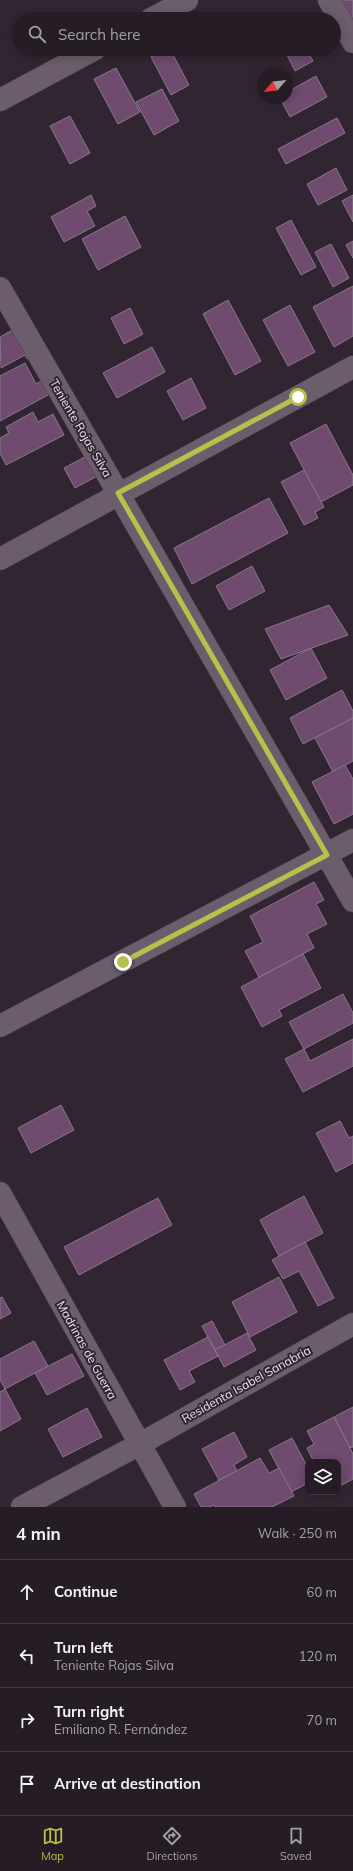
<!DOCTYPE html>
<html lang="en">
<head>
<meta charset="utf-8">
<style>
  :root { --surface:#251c25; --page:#312932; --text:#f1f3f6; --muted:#a3a1a7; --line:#423a42; --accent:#b4c24a }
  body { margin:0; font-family:Mulish,sans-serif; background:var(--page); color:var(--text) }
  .controls { position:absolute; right:12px; bottom:12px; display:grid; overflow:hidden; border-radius:8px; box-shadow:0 2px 10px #0003 }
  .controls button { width:36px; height:36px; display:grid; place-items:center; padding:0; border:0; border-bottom:1px solid var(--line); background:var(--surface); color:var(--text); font:20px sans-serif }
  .compass { position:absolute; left:257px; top:68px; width:36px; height:36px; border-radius:50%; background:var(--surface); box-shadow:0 2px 10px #0003; rotate:242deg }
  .stop { position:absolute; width:12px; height:12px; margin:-9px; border:3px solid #b4c24a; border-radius:50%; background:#fff }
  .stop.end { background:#b4c24a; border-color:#fff; box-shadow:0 1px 4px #0008 }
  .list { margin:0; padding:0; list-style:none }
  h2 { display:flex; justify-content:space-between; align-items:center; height:52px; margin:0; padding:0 16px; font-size:17px }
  h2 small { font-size:13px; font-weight:400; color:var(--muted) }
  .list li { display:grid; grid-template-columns:26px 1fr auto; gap:12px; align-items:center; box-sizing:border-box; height:64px; padding:0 16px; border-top:1px solid var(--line) }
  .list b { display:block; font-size:15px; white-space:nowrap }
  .list p { margin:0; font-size:13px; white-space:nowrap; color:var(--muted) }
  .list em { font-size:13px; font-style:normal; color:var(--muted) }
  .icon { flex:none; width:22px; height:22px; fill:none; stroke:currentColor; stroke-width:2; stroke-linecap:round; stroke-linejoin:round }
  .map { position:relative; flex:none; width:353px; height:1507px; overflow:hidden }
  .search { position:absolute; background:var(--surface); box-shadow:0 2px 10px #0003; left:12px; right:12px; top:12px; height:44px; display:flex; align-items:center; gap:10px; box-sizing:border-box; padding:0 14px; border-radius:22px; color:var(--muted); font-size:15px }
  .sheet { height:308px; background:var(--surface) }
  nav { display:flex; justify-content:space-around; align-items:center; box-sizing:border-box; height:56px; border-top:1px solid var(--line); background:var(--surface); font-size:11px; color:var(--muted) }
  nav a { display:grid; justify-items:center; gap:2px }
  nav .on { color:var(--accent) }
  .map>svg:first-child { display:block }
</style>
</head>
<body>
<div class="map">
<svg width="353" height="1507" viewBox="0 0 353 1507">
  <rect width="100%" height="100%" fill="#312531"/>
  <!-- building -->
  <g fill="#6e4b6f" stroke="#877988">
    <polygon points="332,0 353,0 353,29"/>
    <polygon points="167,49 170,49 189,85 171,95 151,57"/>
    <polygon points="290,49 306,49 313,61 295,71 285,51"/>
    <polygon points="116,68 140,112 118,124 94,79"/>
    <polygon points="316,76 327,97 290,117 280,98 287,98 287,92"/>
    <polygon points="162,89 179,121 154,135 136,102"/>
    <polygon points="70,116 90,153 70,164 50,126"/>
    <polygon points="337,118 345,133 286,164 278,149"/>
    <polygon points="336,168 347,190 318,205 307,184"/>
    <polygon points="91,195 96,206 87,211 95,226 64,242 51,217"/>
    <polygon points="353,195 353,222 342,201"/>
    <polygon points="125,216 141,247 98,270 82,239"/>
    <polygon points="291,220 316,267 301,275 276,228"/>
    <polygon points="353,241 353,258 346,245"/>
    <polygon points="331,244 349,278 333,287 315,252"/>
    <polygon points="353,286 353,336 334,347 313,307"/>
    <polygon points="228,300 261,361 235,375 203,314"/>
    <polygon points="290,305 315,352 288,366 263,320"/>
    <polygon points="130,308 143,334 124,344 111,318"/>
    <polygon points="23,324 38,353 27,359 25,355 1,368 0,337"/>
    <polygon points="152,347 165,372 117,398 103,373"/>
    <polygon points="25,363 36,384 52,375 59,389 0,421 0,376"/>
    <polygon points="191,378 206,408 183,420 167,391"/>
    <polygon points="33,412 38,422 53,414 64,435 6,465 0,453 0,438 9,433 6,427"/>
    <polygon points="326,424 353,475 353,485 321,502 290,443"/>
    <polygon points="94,452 105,472 75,488 64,468"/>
    <polygon points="304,470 324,507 315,512 318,518 304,525 281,482"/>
    <polygon points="269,498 288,533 192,584 174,548"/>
    <polygon points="252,566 265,591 229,610 216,586"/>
    <polygon points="329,605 348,635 281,659 265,629"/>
    <polygon points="311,648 327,678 286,700 270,670"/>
    <polygon points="342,690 353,711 353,718 303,744 290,718"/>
    <polygon points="353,718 353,761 333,772 315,738"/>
    <polygon points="345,765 353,779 353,814 334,824 312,782"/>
    <polygon points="314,882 324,900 316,904 327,924 307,934 314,948 259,977 245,951 263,942 250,916"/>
    <polygon points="303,954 321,988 279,1010 282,1016 262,1027 241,987"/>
    <polygon points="343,994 353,1013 353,1023 304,1049 289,1022"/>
    <polygon points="353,1039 353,1066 303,1092 285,1059 304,1049 310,1061"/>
    <polygon points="61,1105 74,1130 31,1153 18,1128"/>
    <polygon points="340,1121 349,1138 353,1136 353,1163 336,1172 316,1133"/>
    <polygon points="304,1196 323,1233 279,1256 260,1220"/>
    <polygon points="158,1198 172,1225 79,1275 64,1247"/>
    <polygon points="305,1242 334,1298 318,1306 299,1271 283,1279 272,1260"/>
    <polygon points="279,1277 297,1312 250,1337 232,1302"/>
    <polygon points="2,1297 11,1313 0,1319 0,1298"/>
    <polygon points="212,1321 225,1345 215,1350 202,1326"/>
    <polygon points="247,1333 256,1350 224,1367 215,1350"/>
    <polygon points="208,1337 218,1356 189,1371 195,1382 180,1390 164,1360"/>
    <polygon points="34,1341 48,1366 5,1389 0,1380 0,1359"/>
    <polygon points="72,1354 84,1376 47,1395 35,1373"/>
    <polygon points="5,1389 21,1419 0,1431 0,1392"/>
    <polygon points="353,1407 353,1447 350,1448 334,1417"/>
    <polygon points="87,1408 102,1437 63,1457 48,1429"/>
    <polygon points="334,1417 353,1454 353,1479 338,1487 338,1462 314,1462 307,1448 314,1444 307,1431"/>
    <polygon points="234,1432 247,1457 234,1465 237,1471 219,1480 202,1449"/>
    <polygon points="292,1438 308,1468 308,1483 291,1492 269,1450"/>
    <polygon points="260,1458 269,1473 279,1468 294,1496 272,1507 215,1507 214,1505 210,1507 201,1507 194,1494"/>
  </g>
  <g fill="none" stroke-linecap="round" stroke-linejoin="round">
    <!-- street casing -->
    <g stroke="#4c414c" stroke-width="23">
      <g id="street">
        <polyline points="329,0 353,42"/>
        <polyline points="151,19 187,0"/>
        <polyline points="0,100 95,49"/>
        <polyline points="0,288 353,901"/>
        <polyline points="0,559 353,367"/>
        <polyline points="0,1026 353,840"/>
        <polyline points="0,1193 175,1507"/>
        <polyline points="22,1507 140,1444 353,1324"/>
      </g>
    </g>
    <!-- street -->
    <use href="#street" stroke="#6b5d6b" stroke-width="22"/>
  </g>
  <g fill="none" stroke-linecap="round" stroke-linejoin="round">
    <!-- route -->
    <polyline stroke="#b4c24a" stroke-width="5" points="123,962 327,855 118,493 298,397"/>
  </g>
  <g text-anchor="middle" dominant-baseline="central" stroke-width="4" stroke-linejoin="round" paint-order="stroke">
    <!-- street labels -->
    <g font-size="12" fill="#ece4ec" stroke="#312531">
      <text transform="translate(81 428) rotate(60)">Teniente Rojas Silva</text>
      <text transform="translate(87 1350) rotate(61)">Madrinas de Guerra</text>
      <text transform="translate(246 1384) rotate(-29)">Residenta Isabel Sanabria</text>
    </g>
  </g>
</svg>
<div class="controls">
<button><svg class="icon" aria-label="layers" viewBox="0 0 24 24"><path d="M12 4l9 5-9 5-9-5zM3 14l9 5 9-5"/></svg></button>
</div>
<svg class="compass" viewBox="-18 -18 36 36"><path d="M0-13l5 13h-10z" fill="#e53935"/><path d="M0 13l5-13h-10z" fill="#a3a1a7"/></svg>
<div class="stop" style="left:298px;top:397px"></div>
<div class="stop end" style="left:123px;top:962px"></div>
<div class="search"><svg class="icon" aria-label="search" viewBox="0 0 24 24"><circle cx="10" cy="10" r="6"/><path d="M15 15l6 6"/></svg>Search here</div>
</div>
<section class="sheet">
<h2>4 min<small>Walk · 250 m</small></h2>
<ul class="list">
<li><svg class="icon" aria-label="ahead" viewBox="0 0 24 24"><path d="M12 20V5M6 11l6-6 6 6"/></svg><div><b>Continue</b></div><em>60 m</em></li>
<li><svg class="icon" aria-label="left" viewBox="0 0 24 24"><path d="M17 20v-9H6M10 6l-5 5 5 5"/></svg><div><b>Turn left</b><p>Teniente Rojas Silva</p></div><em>120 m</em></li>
<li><svg class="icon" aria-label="right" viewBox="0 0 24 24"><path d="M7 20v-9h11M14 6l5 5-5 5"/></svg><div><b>Turn right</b><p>Emiliano R. Fernández</p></div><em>70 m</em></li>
<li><svg class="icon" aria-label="arrive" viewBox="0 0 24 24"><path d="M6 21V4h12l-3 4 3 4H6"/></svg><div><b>Arrive at destination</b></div></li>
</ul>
</section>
<nav>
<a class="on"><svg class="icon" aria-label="map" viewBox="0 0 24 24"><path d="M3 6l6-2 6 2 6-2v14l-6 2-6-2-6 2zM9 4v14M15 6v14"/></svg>Map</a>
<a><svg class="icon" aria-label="directions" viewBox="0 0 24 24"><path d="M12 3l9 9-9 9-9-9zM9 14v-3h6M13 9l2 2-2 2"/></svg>Directions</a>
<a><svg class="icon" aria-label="saved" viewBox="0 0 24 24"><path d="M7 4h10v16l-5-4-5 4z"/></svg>Saved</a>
</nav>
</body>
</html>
